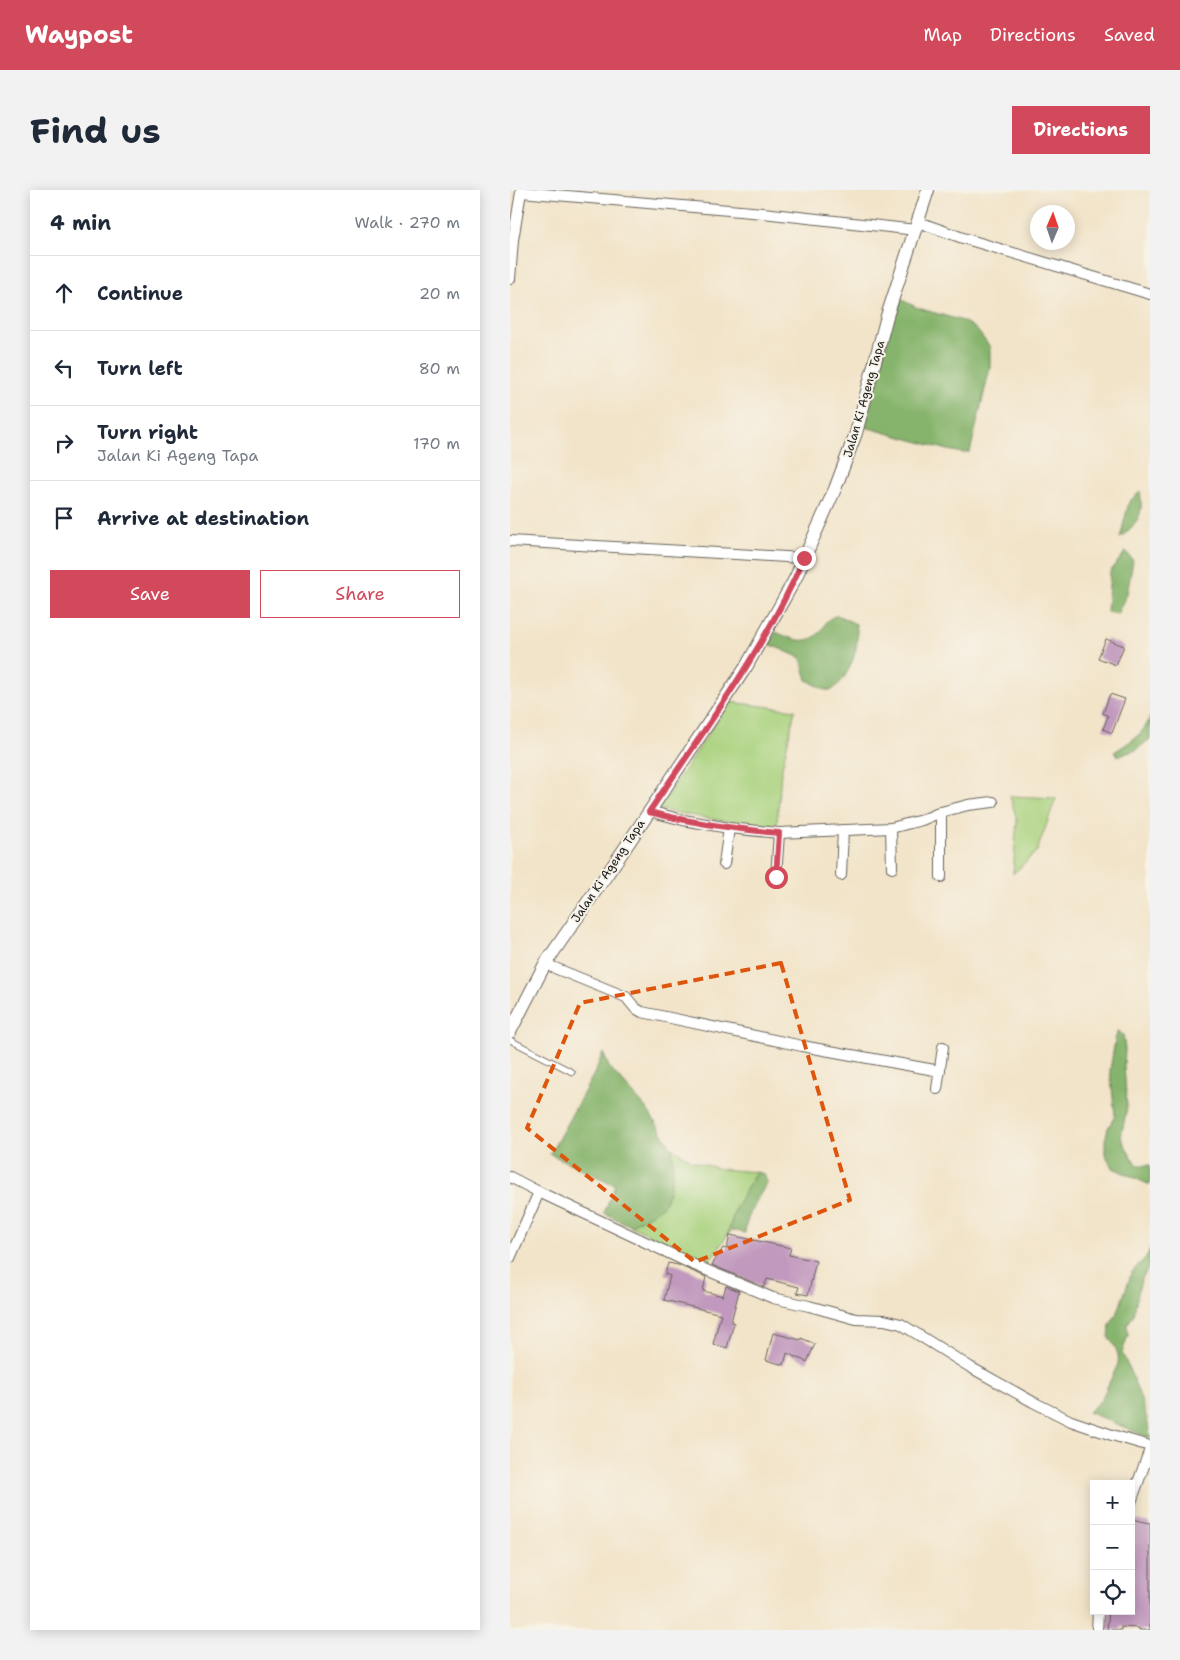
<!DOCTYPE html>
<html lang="en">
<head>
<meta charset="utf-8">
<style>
  :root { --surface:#fff; --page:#f2f2f3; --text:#1f2937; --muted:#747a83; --line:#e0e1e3; --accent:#d1495b }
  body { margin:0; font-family:"Shantell Sans",sans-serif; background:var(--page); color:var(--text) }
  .controls { position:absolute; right:15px; bottom:15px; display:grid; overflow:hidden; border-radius:0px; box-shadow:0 2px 12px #0003 }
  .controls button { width:45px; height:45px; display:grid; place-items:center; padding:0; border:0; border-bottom:1px solid var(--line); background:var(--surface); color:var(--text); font:25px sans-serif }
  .compass { position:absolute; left:520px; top:15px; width:45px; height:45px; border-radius:50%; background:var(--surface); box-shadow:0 2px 12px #0003; rotate:2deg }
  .stop { position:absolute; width:15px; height:15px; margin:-11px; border:4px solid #d1495b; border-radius:50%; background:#fff }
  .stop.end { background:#d1495b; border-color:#fff; box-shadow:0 1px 5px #0008 }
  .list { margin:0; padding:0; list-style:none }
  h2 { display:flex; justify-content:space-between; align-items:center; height:65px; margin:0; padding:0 20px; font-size:21px }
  h2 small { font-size:16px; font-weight:400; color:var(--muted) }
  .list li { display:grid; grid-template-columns:32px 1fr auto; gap:15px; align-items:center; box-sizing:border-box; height:75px; padding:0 20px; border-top:1px solid var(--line) }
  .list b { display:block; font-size:19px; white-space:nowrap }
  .list p { margin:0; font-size:16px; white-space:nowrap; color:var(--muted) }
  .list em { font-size:16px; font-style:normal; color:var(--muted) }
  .actions { display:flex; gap:10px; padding:15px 20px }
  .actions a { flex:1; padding:11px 0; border:1px solid var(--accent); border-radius:0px; text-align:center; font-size:18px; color:var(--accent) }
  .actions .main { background:var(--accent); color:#fff }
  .icon { flex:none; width:28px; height:28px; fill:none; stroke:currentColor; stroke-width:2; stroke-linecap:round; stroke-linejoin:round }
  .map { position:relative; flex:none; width:640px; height:1440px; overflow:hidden; border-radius:0px }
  header { display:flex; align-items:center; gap:30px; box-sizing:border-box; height:70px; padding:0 25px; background:var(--accent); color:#fff }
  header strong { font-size:24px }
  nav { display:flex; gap:28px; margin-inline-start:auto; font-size:18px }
  .intro { display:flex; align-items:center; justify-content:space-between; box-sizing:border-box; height:120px; padding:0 30px }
  h1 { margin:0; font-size:35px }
  .button { padding:12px 22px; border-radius:0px; background:var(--accent); color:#fff; font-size:18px; font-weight:700 }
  main { display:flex; gap:30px; padding:0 30px }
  aside { flex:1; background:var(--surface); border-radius:0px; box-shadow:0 2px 12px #0003 }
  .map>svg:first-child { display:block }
</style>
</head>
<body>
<header>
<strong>Waypost</strong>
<nav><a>Map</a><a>Directions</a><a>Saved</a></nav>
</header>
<div class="intro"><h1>Find us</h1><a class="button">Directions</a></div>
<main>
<aside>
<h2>4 min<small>Walk · 270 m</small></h2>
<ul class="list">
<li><svg class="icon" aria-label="ahead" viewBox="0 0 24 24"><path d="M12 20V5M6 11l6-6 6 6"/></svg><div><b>Continue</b></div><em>20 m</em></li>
<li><svg class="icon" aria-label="left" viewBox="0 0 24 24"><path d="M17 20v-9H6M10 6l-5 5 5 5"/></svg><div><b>Turn left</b></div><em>80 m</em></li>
<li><svg class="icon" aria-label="right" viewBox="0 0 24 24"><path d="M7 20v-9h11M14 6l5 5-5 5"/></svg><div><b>Turn right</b><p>Jalan Ki Ageng Tapa</p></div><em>170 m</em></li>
<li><svg class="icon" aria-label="arrive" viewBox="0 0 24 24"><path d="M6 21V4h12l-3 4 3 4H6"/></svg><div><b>Arrive at destination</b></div></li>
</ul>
<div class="actions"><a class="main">Save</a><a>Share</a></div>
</aside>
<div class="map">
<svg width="640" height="1440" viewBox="0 0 640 1440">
  <rect width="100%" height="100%" fill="#f7f3e8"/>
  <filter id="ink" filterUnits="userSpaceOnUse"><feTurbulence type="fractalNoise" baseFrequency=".02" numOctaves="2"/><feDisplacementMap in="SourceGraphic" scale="10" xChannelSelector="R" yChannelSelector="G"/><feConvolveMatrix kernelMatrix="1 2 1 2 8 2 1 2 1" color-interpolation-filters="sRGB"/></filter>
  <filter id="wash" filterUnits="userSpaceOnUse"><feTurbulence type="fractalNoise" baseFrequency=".0096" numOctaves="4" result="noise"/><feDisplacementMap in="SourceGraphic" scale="20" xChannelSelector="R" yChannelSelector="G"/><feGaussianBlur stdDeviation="1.12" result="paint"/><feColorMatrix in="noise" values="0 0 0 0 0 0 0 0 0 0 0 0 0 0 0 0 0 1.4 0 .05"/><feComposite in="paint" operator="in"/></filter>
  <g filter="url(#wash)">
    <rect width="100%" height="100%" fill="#f2e4c9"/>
    <!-- green -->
    <g fill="#a9d27d" stroke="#62774c">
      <path d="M220 512 285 520 271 582 267 634C231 636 183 626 148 619Z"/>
      <polygon points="500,606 546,608 527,661 503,684 507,630"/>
      <polygon points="162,958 183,971 210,979 246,982 226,1017 217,1046 198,1073 121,1036 127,1031 140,1025 159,1002 163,979"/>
    </g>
    <!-- forest -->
    <g fill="#86b46c" stroke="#516844">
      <polygon points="388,108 408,118 453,131 466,139 480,157 480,178 460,262 453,263 438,260 355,237"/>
      <path d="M630 301C634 326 628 332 610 348L619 312Z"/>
      <polygon points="616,361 623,371 617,404 607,424 597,422 600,382"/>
      <path d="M327 425 346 434C351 456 340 487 322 500H315L297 490 291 468 259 454 266 442C281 449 298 457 311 441 319 431 312 432 327 425Z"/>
      <path d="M640 527V549L626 560 608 566 604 562C618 553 635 544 640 527Z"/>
      <polygon points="608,840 613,845 615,859 614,876 617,917 611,947 621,967 628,975 640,975 640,995 603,978 595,964 595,950 598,938 605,926 600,880 605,850"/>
      <polygon points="93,863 99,877 136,918 162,958 163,979 159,1002 153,1016 140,1025 127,1031 121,1036 94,1023 105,995 40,964 84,884"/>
      <path d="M246 982 254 984 257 992C249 1008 236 1025 235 1043L222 1040 217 1046 226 1017Z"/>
      <path d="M640 1059V1075L631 1090 623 1126 617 1135 618 1145 612 1163C621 1182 640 1228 640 1248L578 1222 591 1210 608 1174C610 1164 605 1156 599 1148L600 1135 608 1121 622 1082 638 1065Z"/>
    </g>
    <g id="blocks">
      <!-- building -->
      <g fill="#c199be">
        <polygon points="596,449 614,456 606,475 588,468"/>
        <polygon points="600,504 615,509 602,543 593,539 598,526 593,523"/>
        <polygon points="220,1045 281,1058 279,1065 306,1071 298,1105 287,1103 289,1097 257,1089 254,1097 202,1075 213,1058 217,1059"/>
        <polygon points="158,1073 168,1075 196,1087 193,1101 213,1106 216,1096 229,1101 221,1132 224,1133 217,1158 203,1154 211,1124 154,1110 160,1086 155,1084"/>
        <polygon points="263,1143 291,1150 291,1148 305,1154 297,1172 277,1163 274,1175 256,1170"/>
        <polygon points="621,1329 640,1333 640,1440 629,1440 629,1438 611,1437 611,1440 597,1440 599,1421 621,1421"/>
      </g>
    </g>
  </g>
  <g filter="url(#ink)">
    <use href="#blocks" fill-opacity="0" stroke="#676259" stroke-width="1"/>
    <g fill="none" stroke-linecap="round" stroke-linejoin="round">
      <!-- service casing -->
      <g stroke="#676259" stroke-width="7">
        <polyline id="service" points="0,850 62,882"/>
      </g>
      <!-- minor casing -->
      <g stroke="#676259" stroke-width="12">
        <g id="minor">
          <polyline points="11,0 11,2 253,23 406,40"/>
          <polyline points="408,32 453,48 640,104"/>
          <polyline points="0,89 3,50 11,2"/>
          <polyline points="0,351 294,368"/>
          <polyline points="139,621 173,630 219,638 269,643 381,638 412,630 431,622 458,615 483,612"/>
          <polyline points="381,638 382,678"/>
          <polyline points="214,674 219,638"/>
          <polyline points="331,685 333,640"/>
          <polyline points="266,687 269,643"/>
          <polyline points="431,687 431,622"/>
          <polyline points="35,774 116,807 125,818 132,822 292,856 430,881"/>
          <polyline points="427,899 433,857"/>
          <polyline points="0,987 29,1002 182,1074 263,1108 299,1116 346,1129 374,1130 391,1134 460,1177 523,1212 561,1231 602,1245 640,1256"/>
          <polyline points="0,1068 29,1002"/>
          <polyline points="621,1312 640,1259"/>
          <polyline points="587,1440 588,1421"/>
        </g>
      </g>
      <!-- tertiary casing -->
      <g stroke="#676259" stroke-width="14">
        <polyline id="tertiary" points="0,842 35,774 111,664 236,477 285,389 325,299 346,243 377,126 418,0"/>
      </g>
      <!-- service -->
      <use href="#service" stroke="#fff" stroke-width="5"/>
      <!-- minor -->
      <use href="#minor" stroke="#fff" stroke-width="10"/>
      <!-- tertiary -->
      <use href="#tertiary" stroke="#fff" stroke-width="12"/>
    </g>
  </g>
  <g fill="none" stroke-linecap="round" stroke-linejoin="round" filter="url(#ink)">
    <!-- route -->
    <path stroke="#d1495b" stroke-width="6" d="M266 687 269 643C225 639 182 633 139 622 194 540 255 459 294 368"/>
  </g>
  <!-- marked area -->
  <path fill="none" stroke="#de560d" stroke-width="4" stroke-dasharray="10 6" stroke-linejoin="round" d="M271 773 340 1010 185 1072 17 938 70 813Z"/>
  <g text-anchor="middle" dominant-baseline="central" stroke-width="4" stroke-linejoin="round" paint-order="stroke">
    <!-- street labels -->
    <g font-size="12" fill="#1c1c1c" stroke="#f7f3e8">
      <text transform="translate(354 209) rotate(-74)">Jalan Ki Ageng Tapa</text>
      <text transform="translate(98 681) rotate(-56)">Jalan Ki Ageng Tapa</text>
    </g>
  </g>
</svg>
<div class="controls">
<button>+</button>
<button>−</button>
<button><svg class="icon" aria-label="locate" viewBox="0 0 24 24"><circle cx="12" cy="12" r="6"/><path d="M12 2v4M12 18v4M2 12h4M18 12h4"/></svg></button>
</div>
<svg class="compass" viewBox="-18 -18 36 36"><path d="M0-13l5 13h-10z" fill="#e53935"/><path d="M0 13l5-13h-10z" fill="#747a83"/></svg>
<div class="stop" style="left:266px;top:687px"></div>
<div class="stop end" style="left:294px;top:368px"></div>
</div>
</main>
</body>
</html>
